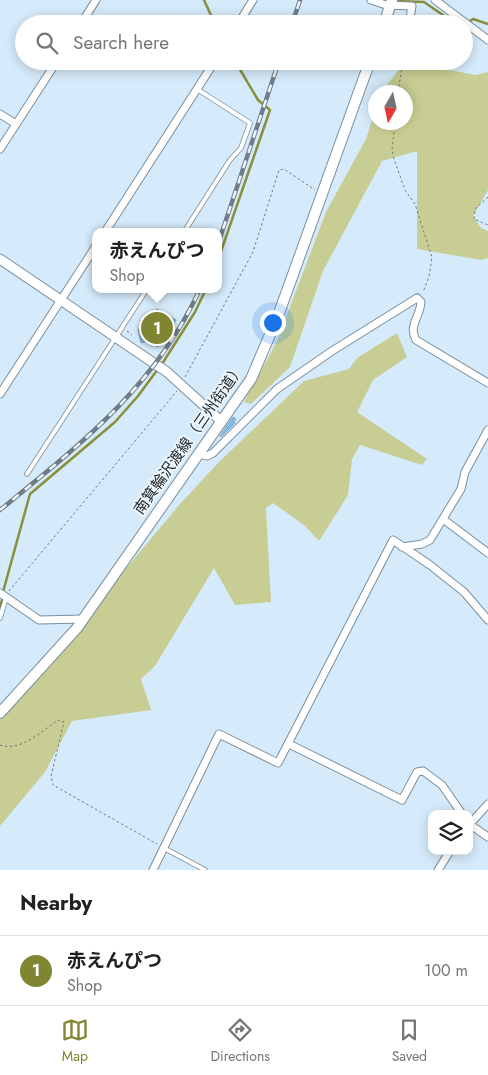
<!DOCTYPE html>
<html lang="en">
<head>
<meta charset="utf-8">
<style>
  :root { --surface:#fff; --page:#f6f6f6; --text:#202124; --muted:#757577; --line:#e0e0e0; --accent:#7f8530 }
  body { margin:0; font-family:Jost,"Noto Sans JP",sans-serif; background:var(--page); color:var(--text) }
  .controls { position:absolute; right:15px; bottom:15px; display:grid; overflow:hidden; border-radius:10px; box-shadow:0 2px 12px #0003 }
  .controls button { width:45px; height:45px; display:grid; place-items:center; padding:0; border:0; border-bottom:1px solid var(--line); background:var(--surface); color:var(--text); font:25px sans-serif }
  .compass { position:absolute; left:368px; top:85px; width:45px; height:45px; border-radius:50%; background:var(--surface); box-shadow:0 2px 12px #0003; rotate:189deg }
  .you { position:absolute; left:272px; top:322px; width:18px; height:18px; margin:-12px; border:4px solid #fff; border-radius:50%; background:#1a73e8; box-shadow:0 0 0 8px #1a73e833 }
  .badge { display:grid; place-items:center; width:32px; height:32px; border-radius:50%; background:var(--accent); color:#fff; font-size:16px; font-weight:700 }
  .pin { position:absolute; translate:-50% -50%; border:2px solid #fff; box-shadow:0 1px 5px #0006 }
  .popup { position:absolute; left:92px; top:228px; width:130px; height:65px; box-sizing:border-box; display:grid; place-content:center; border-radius:10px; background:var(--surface); filter:drop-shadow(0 1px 4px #0005); font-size:16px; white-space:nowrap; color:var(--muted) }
  .popup b { font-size:19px; color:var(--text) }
  .popup::after { content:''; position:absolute; left:50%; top:100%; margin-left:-10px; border:10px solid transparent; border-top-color:var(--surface) }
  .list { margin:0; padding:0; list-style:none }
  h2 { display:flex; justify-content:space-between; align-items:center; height:65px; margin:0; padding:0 20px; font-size:21px }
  h2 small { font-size:16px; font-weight:400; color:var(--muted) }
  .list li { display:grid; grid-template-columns:32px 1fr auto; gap:15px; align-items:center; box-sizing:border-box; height:70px; padding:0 20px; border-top:1px solid var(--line) }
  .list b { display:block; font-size:19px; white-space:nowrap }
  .list p { margin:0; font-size:16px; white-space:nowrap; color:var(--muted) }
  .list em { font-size:16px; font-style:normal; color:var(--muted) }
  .icon { flex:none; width:28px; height:28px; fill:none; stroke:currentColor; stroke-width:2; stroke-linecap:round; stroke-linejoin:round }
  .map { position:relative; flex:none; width:488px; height:870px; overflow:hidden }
  .search { position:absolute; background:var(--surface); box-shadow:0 2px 12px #0003; left:15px; right:15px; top:15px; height:55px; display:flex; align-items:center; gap:12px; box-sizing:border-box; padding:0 18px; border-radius:28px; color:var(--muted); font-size:19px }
  .sheet { height:135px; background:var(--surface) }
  nav { display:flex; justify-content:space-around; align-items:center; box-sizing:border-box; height:70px; border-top:1px solid var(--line); background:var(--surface); font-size:14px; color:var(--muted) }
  nav a { display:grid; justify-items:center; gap:2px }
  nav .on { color:var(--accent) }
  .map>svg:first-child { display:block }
</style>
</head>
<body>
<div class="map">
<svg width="488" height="870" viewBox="0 0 488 870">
  <rect width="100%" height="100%" fill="#d5eafa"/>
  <!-- green -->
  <g fill="#c8ce93">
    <polygon points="405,61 475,75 488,72 488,190 473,216 481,228 488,231 488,258 481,260 417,249 417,151 382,161 323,271 290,367 251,404 244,402 277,341 326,212 366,139 375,111 376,122 406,122 406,92 382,92"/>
    <polygon points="397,333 407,357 373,380 357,412 427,459 422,465 360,445 352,459 348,495 319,541 304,525 273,503 266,508 271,602 235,605 214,568 155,666 141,679 151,710 72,721 45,772 0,826 0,719 180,504 218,463 304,381 349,369 357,358"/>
  </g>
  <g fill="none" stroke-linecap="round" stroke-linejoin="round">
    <!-- stream -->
    <g stroke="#898f3c" stroke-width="2.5">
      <polyline points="204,0 215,24"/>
      <polyline points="383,0 388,1"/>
      <polyline points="396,1 424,2 456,24"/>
      <polyline points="467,23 473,19 488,24"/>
      <polyline points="218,260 270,110 258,100 235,61"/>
      <polyline points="162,364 195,312 206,289"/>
      <polyline points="3,592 30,494 115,422 138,396 158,369"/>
      <polyline points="0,607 2,600"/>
    </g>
  </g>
  <!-- building -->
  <g fill="#75c1f6" stroke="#90a4b3">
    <polygon points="157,309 176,320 158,347 149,341 141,343 138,329 147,327"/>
    <polygon points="233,417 236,419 234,422 235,423 221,437 220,436"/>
  </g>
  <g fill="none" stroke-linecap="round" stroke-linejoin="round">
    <!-- service casing -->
    <g stroke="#7b8e9d" stroke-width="5.5">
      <g id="service">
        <polyline points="184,232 230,160 241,148 250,123 197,89"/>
        <polyline points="27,474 147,289"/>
        <polyline points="0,618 6,598"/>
        <polyline points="164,848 205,870"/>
      </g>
    </g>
    <!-- minor casing -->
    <g stroke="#7b8e9d" stroke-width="9">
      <g id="minor">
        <polyline points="371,0 386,5 412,6 409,24"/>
        <polyline points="435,0 488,40"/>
        <polyline points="81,24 96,0"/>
        <polyline points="238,24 253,0"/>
        <polyline points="0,114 16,124"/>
        <polyline points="0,149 57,61"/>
        <polyline points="105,232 215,61"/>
        <polyline points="0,394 96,246"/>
        <path d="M199 454 207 456 213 453 277 389 332 351 417 298 421 302C420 317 408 326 416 340L488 383"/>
        <polyline points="443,519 488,553"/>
        <polyline points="402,547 422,544 430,540 461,489 465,472 488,430"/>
        <polyline points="0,593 39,620 83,619"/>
        <polyline points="289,744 402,800 417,772 423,771 442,785 462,814"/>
        <polyline points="469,824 488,837"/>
        <polyline points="469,825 488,804"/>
        <polyline points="153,870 219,734 278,763 393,540 430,565 464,592 488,620"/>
        <polyline points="438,870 450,851"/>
      </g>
    </g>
    <!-- tertiary casing -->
    <g stroke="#7b8e9d" stroke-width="11">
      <polyline id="tertiary" points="0,259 167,372 221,421"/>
    </g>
    <!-- secondary casing -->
    <g stroke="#7b8e9d" stroke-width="12">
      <g id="secondary">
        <polyline points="384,24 392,0"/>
        <polyline points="0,713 77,628 251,379 278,316 370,61"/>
      </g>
    </g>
    <!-- path -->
    <g stroke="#6e7c86" stroke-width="1" stroke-dasharray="2.5 2.5" stroke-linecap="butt">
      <polyline points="398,92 403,61"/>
      <polyline points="395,122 392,150 394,159 405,190 415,204 432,257 429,277 423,292"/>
      <polyline points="488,197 475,209 474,219 488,225"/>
      <polyline points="143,321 148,325"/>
      <polyline points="127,331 132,335"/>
      <polyline points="185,377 253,252 279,170 284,169 315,190"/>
      <polyline points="9,591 177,391"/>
      <path d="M0 745C21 752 42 731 58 720L64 722 51 776 53 785 157 844"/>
    </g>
    <!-- service -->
    <use href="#service" stroke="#fff" stroke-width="4"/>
    <!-- minor -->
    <use href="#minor" stroke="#fff" stroke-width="7"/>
    <!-- tertiary -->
    <use href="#tertiary" stroke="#fff" stroke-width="9"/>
    <!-- secondary -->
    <use href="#secondary" stroke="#fff" stroke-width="10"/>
    <!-- rail casing -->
    <g stroke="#707d88" stroke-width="4.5">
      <g id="rail">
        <polyline points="292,24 300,0"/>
        <polyline points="218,244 279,61"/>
        <path d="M0 510C81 444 155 387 200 289"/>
      </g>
    </g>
    <!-- rail -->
    <use href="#rail" stroke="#edf6fc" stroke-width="2.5" stroke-dasharray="8" stroke-linecap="butt"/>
  </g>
  <g text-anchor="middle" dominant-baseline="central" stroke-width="4" stroke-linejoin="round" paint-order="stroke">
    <!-- street labels -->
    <g font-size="15" fill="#192026" stroke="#edf6fc">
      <text transform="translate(189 439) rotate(-55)">南箕輪沢渡線（三州街道）</text>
    </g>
  </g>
</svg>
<div class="controls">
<button><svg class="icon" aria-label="layers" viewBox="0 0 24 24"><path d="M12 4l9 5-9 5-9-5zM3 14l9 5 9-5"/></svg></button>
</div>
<svg class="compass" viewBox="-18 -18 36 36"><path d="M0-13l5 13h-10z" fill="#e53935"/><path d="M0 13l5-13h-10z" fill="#757577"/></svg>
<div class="you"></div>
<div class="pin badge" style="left:157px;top:328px">1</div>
<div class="popup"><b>赤えんぴつ</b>Shop</div>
<div class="search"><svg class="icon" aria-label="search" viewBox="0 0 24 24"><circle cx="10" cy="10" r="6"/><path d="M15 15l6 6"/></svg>Search here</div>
</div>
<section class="sheet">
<h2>Nearby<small></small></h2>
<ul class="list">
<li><span class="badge">1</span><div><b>赤えんぴつ</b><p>Shop</p></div><em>100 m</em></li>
</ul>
</section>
<nav>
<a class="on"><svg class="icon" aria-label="map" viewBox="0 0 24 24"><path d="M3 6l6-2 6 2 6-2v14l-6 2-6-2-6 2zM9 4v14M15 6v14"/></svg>Map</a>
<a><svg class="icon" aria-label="directions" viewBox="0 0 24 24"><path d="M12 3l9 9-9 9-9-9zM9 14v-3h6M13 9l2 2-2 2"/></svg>Directions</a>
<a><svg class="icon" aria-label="saved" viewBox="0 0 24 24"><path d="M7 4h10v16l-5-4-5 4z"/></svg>Saved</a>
</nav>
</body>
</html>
